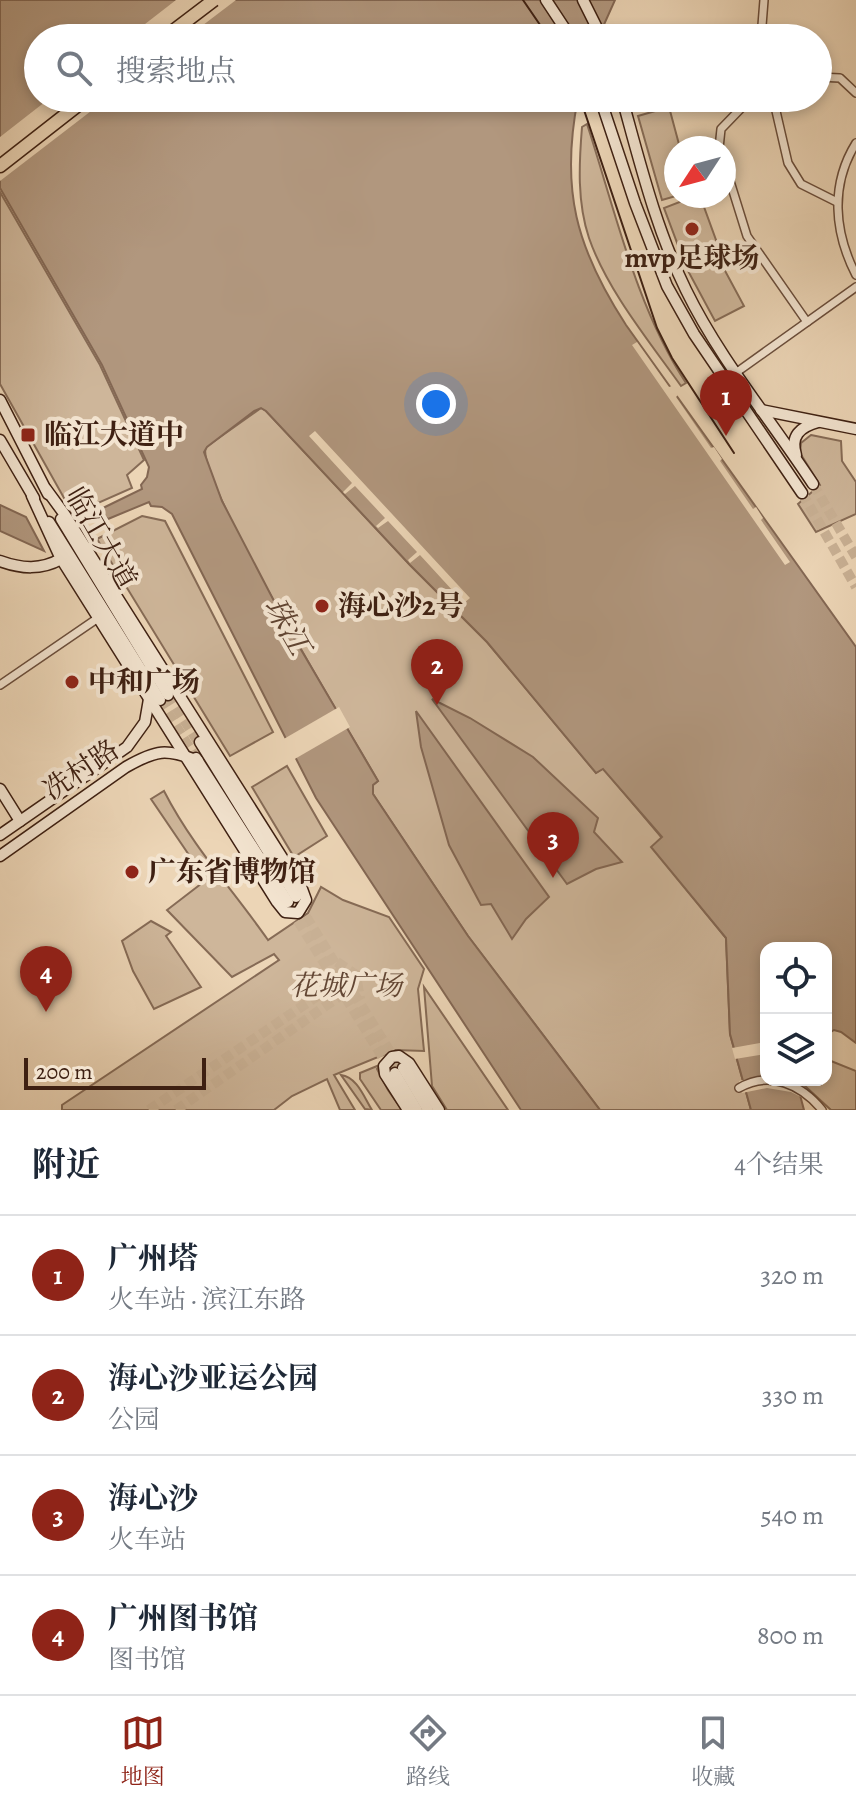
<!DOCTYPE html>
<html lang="zh">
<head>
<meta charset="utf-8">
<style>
  :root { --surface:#fff; --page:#f2f2f3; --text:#1f2937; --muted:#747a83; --line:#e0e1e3; --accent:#8f2418 }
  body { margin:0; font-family:Alegreya,"Noto Serif SC",serif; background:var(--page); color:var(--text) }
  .controls { position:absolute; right:24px; bottom:24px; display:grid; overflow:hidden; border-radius:16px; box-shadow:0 4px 12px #0003 }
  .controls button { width:72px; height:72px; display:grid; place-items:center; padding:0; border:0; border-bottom:2px solid var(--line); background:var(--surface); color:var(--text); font:40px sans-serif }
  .compass { position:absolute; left:664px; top:136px; width:72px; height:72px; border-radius:50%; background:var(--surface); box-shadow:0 4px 12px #0003; rotate:234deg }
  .scale { position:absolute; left:24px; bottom:20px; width:182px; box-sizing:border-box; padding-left:8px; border:4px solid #3e2012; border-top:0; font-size:22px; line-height:28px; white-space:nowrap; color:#3e2012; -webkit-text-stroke:6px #f3e4d0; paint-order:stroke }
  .you { position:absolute; left:436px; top:404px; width:28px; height:28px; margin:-20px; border:6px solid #fff; border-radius:50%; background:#1a73e8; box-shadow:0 0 0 12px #1a73e833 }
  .badge { display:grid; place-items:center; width:52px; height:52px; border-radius:50%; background:var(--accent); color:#fff; font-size:26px; font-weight:700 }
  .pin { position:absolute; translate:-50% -66px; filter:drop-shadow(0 2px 4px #0008) }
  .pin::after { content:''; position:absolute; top:42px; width:28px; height:24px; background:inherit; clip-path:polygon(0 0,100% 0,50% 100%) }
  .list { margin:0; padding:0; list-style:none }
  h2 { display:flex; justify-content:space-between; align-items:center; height:104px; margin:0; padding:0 32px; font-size:34px }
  h2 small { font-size:26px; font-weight:400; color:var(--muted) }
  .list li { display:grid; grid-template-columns:52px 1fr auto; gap:24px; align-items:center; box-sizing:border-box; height:120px; padding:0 32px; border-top:2px solid var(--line) }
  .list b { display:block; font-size:30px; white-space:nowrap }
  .list p { margin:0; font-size:26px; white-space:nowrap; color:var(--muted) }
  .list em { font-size:26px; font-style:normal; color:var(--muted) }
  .icon { flex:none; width:44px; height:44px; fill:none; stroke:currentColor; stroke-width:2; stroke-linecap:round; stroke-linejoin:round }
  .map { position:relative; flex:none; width:856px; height:1110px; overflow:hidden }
  .search { position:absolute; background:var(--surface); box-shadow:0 4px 12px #0003; left:24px; right:24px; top:24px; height:88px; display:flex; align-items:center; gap:20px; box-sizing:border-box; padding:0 28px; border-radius:44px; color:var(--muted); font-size:30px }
  .sheet { height:584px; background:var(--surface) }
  nav { display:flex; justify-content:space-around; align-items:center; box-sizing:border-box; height:112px; border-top:2px solid var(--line); background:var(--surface); font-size:22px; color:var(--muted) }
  nav a { display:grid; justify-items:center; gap:4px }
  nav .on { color:var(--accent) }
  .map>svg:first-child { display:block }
</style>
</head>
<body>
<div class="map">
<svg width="856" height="1110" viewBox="0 0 856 1110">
  <rect width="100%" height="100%" fill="#ecd5b6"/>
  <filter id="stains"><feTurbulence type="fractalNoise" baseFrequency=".0025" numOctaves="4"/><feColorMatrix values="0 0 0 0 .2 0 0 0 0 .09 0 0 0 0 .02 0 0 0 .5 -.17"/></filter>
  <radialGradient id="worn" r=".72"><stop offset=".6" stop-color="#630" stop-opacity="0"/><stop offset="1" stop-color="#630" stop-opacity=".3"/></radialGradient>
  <!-- green -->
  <g fill="#ceb69a" stroke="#866b56" stroke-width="2">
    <polygon points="669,107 680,148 676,148 676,196 662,200 638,116"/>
    <path d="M587 124C615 210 636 307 686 383L681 386C649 341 607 290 589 238 577 202 579 164 582 127Z"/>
    <polygon points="0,192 100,365 144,460 127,475 132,488 73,514 0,384"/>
    <polygon points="695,196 700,196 720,251 685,264 664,208"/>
    <polygon points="716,254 744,306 715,321 687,269"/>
    <path d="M261 408 266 411 410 565 487 642 596 773 603 768 662 838 652 847 726 938 730 1034 751 1110H600L468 936 373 794V785L378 781C354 739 193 475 206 447Z"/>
    <polygon points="811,435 841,441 842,461 856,482 856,514 816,532 798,504 820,485 800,453 801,443"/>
    <polygon points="142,516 165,521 273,732 230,756 97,539"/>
    <polygon points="287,766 327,836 294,857 252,787"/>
    <path d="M164 791C192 846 233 890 268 940L308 913 321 887 343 900 389 917 424 969 418 989 424 1051 395 1050 334 1075 355 1110H340L327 1079 292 1096 274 1110H62V1105L279 960 274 954 232 977 167 910 206 880 151 799Z"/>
    <polygon points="151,921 171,932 166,936 201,987 154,1009 133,971 122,941"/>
    <polygon points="424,987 508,1110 447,1110 432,1086"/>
    <polygon points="826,1059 856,1071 856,1110 831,1110 805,1086 803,1080 826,1080"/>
    <polygon points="382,1064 377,1069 388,1090 402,1110 381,1110 360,1079 360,1073"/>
    <path d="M341 1075C357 1077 364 1097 372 1110L365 1109Z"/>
  </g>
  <!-- water -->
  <g fill="#b1977e" stroke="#836753" stroke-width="2">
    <path d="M0 0H615L598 38H38V98H578C560 189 576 248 626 325L856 647V1043L841 1032 834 1030 826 1035V948H766V1080H796L804 1110H751L730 1034 726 938 651 847 662 837 603 769 596 773 487 642 410 565 266 411 261 408 254 411 207 447 204 452 222 501 286 624 378 781 373 785V794L468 936 600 1110H521L316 798 172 514 162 507 151 506 149 502 108 519 103 515V508L142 489 141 485 147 477 149 467 102 365 0 188Z"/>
    <polygon points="0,505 26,517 44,551 0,531"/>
    <polygon points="432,699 470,718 533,757 598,818 594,832 622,862 596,869 567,884"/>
    <polygon points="416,711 549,897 526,919 512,939 491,904 481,905 449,845 421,747"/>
  </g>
  <!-- pier -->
  <g fill="#ecd5b6">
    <polygon points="176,0 236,0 186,38 127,38"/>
    <polygon points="50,98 108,98 0,181 0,137"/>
    <polygon points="637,342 669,387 672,386 678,395 676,397 711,448 714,447 722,459 720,461 753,509 756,507 763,518 761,520 790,562 785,565 632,345"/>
    <polygon points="315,431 470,598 464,603 420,555 410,563 408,560 417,552 388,521 378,528 376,526 385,518 355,486 345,494 343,492 352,483 309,436"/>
    <polygon points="339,707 350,727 293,760 282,740"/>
    <polygon points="766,1042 766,1054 735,1059 732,1048"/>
    <polygon points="760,1076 766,1076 766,1080 792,1080 801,1084 805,1099 791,1092 767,1088 742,1093 739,1081"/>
  </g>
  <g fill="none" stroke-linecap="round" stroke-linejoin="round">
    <!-- secondary-tunnel -->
    <g stroke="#c9b195" stroke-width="10" stroke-dasharray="10 5" stroke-linecap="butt">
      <polyline points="813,484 856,557"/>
      <polyline points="802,493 856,587"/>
      <polyline points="168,695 202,748"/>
      <polyline points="160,700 199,763"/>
      <polyline points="290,891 404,1074"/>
      <polyline points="282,895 398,1082"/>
      <polyline points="337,962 356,975 360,999"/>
      <polyline points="149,1110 332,986"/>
      <polyline points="176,1110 340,996"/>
    </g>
    <!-- street casing -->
    <g stroke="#6a4d3b" stroke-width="10">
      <g id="street">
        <polyline points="761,38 764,0"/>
        <polyline points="818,77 840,78 856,93"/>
        <polyline points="773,98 788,163 801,184 837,202"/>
        <path d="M856 143C830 185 834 232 856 275"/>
        <polyline points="719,148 721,129 751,98"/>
        <polyline points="724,162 747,236 807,322"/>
        <polyline points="737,372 856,287"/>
        <polyline points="0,685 98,618"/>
        <path d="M739 1088C770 1070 802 1085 822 1110"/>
      </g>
    </g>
    <!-- secondary casing -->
    <g stroke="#3e2012" stroke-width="13">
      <g id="secondary">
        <polyline points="546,0 571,38"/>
        <polyline points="583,0 602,38"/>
        <polyline points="600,98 635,203 667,286 694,334 802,493"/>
        <path d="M622 98C640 163 656 229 686 290 719 358 771 420 813 484"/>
        <polyline points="0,400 48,494"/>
        <polyline points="761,410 856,429"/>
        <polyline points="0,440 34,498"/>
        <path d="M796 455C790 436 800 427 818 422"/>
        <polyline points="32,496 60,557 277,902 285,912 298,913 306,900 302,889 65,515 46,489"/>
        <polyline points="61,519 168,695"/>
        <polyline points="49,522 160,700"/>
        <path d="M0 561C22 569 41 570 61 559"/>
        <polyline points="200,742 296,897"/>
        <polyline points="196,758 288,902"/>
        <polyline points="0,789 20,821"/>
        <polyline points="0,835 127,747 145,722 149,699"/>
        <path d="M0 856 126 767C156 750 166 748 198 761"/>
        <polyline points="403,1068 428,1110"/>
        <polyline points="395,1073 417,1110"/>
        <polyline points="408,1110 385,1074 384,1066 392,1057 399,1056 409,1063 439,1110"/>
      </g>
    </g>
    <!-- highway casing -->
    <g stroke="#3e2012" stroke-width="15">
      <polyline id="highway" points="0,166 87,98"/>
    </g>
    <!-- street -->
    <use href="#street" stroke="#f3e4d0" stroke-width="7"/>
    <!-- secondary -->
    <use href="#secondary" stroke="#f3e4d0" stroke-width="10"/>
    <!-- highway -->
    <use href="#highway" stroke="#ecd5b6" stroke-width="12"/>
    <!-- tram -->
    <g stroke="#3e2012" stroke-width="2">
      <polyline points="523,0 549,38"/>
      <polyline points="580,98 657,328 672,358 734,453"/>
    </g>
    <!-- highway-bridge casing -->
    <g stroke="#3e2012" stroke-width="15" stroke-linecap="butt">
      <polyline id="highway-bridge" points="164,38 214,0"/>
    </g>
    <!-- highway-bridge -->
    <use href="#highway-bridge" stroke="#ecd5b6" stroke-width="12"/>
  </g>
  <!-- markers -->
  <g fill="#8f2418" stroke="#f3e4d0" stroke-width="3">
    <circle cx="692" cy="229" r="8"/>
    <rect x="20" y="427" width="16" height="16" rx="4"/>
    <circle cx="322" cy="606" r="8"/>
    <circle cx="72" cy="682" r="8"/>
    <circle cx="132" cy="872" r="8"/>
  </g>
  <g text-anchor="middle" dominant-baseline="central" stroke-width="8" stroke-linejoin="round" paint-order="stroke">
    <!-- poi labels -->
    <g font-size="28" font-weight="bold" fill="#3e2012" stroke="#f3e4d0" text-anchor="start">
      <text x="692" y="258" text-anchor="middle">mvp足球场</text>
      <text x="44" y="435">临江大道中</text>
      <text x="338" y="606">海心沙2号</text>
      <text x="88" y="682">中和广场</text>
      <text x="148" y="872">广东省博物馆</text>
    </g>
    <!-- street labels -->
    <g font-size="28" fill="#3e2012" stroke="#f3e4d0">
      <text transform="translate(101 538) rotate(60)">临江大道</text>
      <text transform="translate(81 770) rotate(-34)">冼村路</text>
    </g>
    <!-- park labels -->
    <g font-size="28" font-style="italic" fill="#624634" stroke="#f3e4d0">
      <text x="346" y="986">花城广场</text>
    </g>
    <!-- water labels -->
    <g font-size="30" font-style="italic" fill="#604432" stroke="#f3e4d0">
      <text transform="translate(287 626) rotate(60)">珠江</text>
    </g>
  </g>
  <rect width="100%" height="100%" filter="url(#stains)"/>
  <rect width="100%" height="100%" fill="url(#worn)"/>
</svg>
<div class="controls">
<button><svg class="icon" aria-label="locate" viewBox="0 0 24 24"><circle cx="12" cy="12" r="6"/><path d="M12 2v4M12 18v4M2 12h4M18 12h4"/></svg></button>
<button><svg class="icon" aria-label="layers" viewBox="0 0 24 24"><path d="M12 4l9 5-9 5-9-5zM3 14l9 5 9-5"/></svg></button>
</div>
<svg class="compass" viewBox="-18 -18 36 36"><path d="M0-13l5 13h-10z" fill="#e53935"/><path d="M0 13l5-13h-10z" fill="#747a83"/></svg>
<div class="scale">200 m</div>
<div class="you"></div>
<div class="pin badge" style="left:726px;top:436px">1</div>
<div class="pin badge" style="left:437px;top:705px">2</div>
<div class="pin badge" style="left:553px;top:878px">3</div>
<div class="pin badge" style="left:46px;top:1012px">4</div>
<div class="search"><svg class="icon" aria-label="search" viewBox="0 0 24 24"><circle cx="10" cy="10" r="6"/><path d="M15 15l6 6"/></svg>搜索地点</div>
</div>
<section class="sheet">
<h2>附近<small>4个结果</small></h2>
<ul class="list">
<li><span class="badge">1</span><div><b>广州塔</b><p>火车站 · 滨江东路</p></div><em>320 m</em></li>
<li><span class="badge">2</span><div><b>海心沙亚运公园</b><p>公园</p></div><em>330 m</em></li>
<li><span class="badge">3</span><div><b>海心沙</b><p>火车站</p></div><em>540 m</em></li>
<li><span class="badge">4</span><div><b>广州图书馆</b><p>图书馆</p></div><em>800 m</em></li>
</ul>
</section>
<nav>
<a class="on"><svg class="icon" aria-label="map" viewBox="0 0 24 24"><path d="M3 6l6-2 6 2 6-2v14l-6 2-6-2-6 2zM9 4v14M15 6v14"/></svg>地图</a>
<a><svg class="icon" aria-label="directions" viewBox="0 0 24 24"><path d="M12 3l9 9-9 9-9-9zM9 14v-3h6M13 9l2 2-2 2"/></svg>路线</a>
<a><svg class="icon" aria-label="saved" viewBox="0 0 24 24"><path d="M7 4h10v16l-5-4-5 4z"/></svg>收藏</a>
</nav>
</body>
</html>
